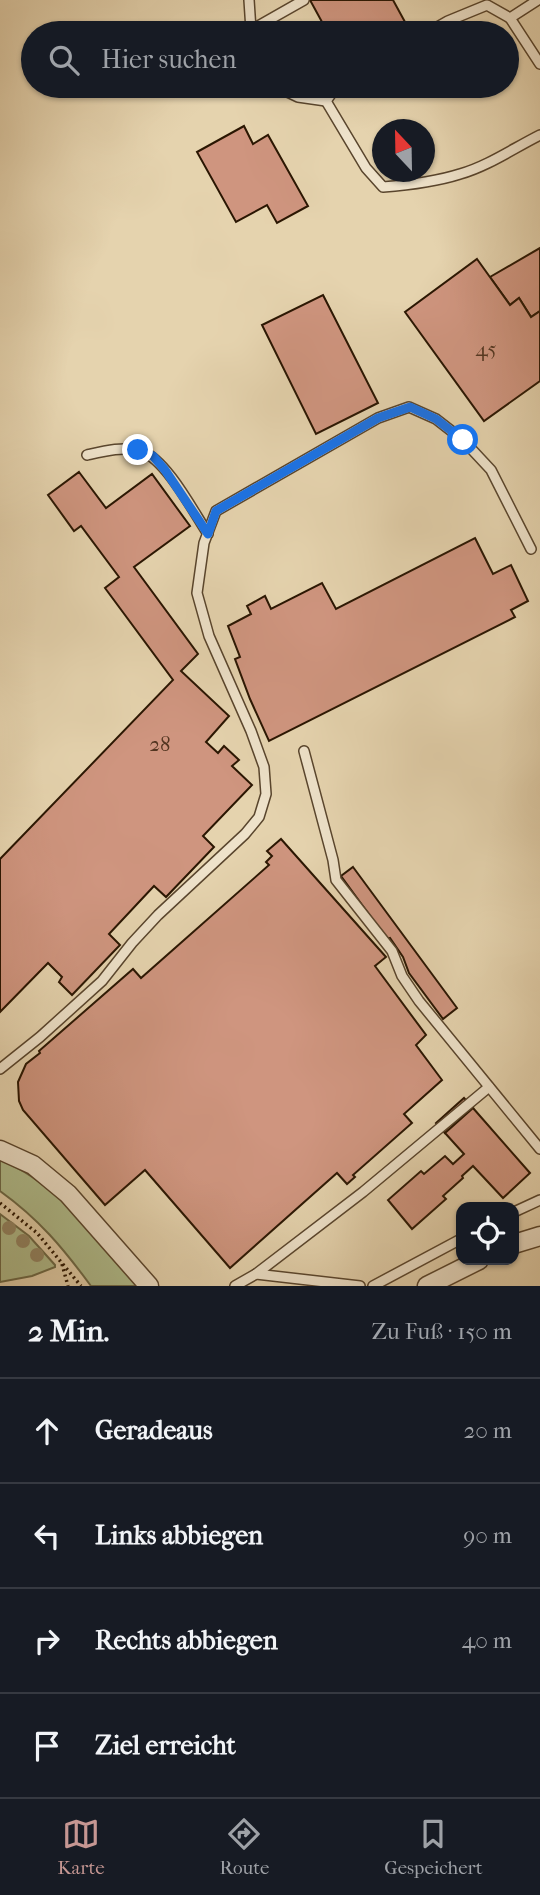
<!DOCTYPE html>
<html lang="de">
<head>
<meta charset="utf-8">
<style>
  :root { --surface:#171b24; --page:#242831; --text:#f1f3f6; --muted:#9ea1a6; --line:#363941; --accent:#c59692 }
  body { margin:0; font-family:"IM FELL French Canon",serif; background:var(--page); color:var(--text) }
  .controls { position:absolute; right:21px; bottom:21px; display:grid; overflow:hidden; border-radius:14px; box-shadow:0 2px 5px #0004 }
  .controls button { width:63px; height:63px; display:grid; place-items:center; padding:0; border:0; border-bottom:2px solid var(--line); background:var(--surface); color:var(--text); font:35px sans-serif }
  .compass { position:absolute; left:372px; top:119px; width:63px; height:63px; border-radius:50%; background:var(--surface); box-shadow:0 2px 5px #0004; rotate:338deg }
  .stop { position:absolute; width:21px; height:21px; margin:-16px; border:5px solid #1a73e8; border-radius:50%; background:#fff }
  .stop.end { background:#1a73e8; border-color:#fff; box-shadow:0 2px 7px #0008 }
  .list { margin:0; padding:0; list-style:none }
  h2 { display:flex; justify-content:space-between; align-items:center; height:91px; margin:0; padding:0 28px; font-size:30px }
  h2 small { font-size:23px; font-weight:400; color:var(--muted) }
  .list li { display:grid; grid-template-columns:46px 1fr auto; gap:21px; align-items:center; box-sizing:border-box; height:105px; padding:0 28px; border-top:2px solid var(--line) }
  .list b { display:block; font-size:26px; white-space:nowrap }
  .list em { font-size:23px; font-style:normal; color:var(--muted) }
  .icon { flex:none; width:38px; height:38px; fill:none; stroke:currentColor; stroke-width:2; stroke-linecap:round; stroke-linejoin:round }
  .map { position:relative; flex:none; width:540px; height:1286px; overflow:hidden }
  .search { position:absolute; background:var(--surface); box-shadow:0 2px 5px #0004; left:21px; right:21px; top:21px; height:77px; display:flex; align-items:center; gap:18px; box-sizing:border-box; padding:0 24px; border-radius:38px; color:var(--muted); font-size:26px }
  .sheet { height:511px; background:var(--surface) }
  nav { display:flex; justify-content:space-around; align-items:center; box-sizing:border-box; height:98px; border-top:2px solid var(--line); background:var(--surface); font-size:19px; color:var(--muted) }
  nav a { display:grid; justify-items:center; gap:4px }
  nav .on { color:var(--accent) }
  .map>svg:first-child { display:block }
</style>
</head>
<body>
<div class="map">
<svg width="540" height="1286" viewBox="0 0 540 1286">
  <rect width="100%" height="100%" fill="#e5d3ae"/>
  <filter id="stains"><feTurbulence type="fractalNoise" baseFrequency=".00286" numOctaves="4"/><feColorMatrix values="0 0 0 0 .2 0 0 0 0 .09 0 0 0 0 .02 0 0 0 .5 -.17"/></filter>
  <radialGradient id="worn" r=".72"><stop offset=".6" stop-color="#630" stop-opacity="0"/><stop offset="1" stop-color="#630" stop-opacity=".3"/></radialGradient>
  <!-- green -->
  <g fill="#b0be8e" stroke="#6d6a48" stroke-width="2">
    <path d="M0 1160C56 1181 100 1242 137 1286H91C63 1248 39 1219 0 1191Z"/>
    <polygon points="0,1214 29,1236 55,1265 55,1267 32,1276 0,1282"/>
  </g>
  <!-- building -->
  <g fill="#cf957f" stroke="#2a1602" stroke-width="2">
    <polygon points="310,0 393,0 411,33 328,33"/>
    <polygon points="244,126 253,144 268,135 308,206 277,223 267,205 236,222 197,152"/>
    <polygon points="540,248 540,311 531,317 519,298 510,305 490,277"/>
    <polygon points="477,259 510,305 519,298 531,317 540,311 540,381 484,421 405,312"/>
    <polygon points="323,295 378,403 316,434 262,325"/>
    <polygon points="79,472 106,508 152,474 190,526 134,567 198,654 181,671 229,716 206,742 218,753 224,746 239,760 232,766 252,785 203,836 214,847 166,897 154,886 109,934 120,945 72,995 59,982 62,977 48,963 0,1012 0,859 173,680 105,588 119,577 81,526 74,531 48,495"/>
    <polygon points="475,538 493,574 511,565 528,601 511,610 515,617 269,741 250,699 235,659 240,657 228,626 251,614 247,606 265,596 271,609 322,583 336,609"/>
    <polygon points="281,839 386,957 375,966 426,1035 416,1045 442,1080 404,1114 412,1123 353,1175 355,1177 347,1184 337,1173 230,1268 145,1170 105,1205 23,1110 19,1101 18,1082 26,1064 40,1053 39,1051 133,969 141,978 269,865 266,862 272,856 267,851"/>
    <polygon points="353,867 457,1008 443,1019 409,973 403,957 390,938 387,939 341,876"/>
    <polygon points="464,1098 473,1108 445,1133 436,1123"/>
    <polygon points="473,1108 530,1173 503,1198 473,1166 462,1176 463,1178 443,1196 446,1199 412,1229 388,1200 421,1171 424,1174 445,1156 453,1164 464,1154 445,1133"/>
  </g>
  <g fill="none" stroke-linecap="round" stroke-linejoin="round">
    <!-- service casing -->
    <g stroke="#59452d" stroke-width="12">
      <g id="service">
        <polyline points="249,0 251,30"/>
        <polyline points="538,0 510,18 540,64"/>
        <polyline points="251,33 251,30 304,0"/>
        <polyline points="427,33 448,21 487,5 510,18"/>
        <polyline points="275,86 298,97 326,101 334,90 341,86"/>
        <path d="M326 101 366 168 383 187C409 185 435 182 460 174 488 166 514 148 540 135"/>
        <path d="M87 455C104 451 123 446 141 451 166 459 193 511 208 534"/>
        <polyline points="304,751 333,860 336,880 392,951 402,976 419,1001 540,1149"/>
        <polyline points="0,1069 40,1037 102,981 132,943 158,915 245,834 259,817 266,794 264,767 251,731 209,636 197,593 204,543 216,511 378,418 409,407 436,419 463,440 491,470 531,549"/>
        <polyline points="514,1212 540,1200"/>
        <polyline points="256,1274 363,1192 489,1087"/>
        <polyline points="235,1286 256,1274 360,1286"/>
        <polyline points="373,1286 461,1239"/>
      </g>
    </g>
    <!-- minor casing -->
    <g stroke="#59452d" stroke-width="21">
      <g id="minor">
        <polyline points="0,1150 33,1165 68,1194 149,1286"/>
        <polyline points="514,1244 540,1236"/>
        <polyline points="427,1286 479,1260"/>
      </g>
    </g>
    <!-- path -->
    <g stroke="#2a1602" stroke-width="3.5" stroke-dasharray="2 3.5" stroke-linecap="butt">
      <polyline points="0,1203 37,1233 81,1286"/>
      <polyline points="62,1264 68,1286"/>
    </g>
    <!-- service -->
    <use href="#service" stroke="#eee2ca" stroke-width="9"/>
    <!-- minor -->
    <use href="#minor" stroke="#eee2ca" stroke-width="18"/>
  </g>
  <!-- trees -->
  <g fill="#948766">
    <circle cx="9" cy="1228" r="7"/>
    <circle cx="23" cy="1241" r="7"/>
    <circle cx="37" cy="1255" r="7"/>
  </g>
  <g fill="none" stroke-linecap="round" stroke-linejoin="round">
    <!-- route -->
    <polyline stroke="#1a73e8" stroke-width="9" points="138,450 153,456 165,470 208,534 216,511 378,418 410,407 436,419 463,440"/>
  </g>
  <g text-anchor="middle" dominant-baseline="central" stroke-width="5" stroke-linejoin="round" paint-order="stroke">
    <!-- number labels -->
    <g font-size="21" fill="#533621">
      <text x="486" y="349">45</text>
      <text x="160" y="744">28</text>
    </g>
  </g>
  <rect width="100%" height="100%" filter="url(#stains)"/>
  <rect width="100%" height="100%" fill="url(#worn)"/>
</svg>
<div class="controls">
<button><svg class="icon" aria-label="locate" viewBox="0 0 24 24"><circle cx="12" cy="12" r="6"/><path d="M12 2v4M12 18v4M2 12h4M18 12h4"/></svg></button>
</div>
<svg class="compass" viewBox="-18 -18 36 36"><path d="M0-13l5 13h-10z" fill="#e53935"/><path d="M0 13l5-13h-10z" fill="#9ea1a6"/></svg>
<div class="stop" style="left:463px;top:440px"></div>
<div class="stop end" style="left:138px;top:450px"></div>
<div class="search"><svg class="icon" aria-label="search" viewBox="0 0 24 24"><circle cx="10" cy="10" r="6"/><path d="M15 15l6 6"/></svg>Hier suchen</div>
</div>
<section class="sheet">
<h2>2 Min.<small>Zu Fuß · 150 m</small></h2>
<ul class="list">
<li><svg class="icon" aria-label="ahead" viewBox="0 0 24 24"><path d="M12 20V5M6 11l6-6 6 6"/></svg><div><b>Geradeaus</b></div><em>20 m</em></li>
<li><svg class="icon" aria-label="left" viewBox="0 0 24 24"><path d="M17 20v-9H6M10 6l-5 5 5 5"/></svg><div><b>Links abbiegen</b></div><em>90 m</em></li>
<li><svg class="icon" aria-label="right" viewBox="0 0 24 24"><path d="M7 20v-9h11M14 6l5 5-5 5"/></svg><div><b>Rechts abbiegen</b></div><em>40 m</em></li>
<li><svg class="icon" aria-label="arrive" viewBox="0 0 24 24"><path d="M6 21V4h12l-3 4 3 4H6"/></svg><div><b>Ziel erreicht</b></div></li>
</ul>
</section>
<nav>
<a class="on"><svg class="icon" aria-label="map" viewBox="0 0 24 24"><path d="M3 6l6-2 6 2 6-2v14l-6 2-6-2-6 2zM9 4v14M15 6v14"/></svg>Karte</a>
<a><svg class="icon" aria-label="directions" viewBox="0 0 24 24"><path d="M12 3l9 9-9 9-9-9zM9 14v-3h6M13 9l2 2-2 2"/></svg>Route</a>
<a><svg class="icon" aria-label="saved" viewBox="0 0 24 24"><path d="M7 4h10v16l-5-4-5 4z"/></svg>Gespeichert</a>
</nav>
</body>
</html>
